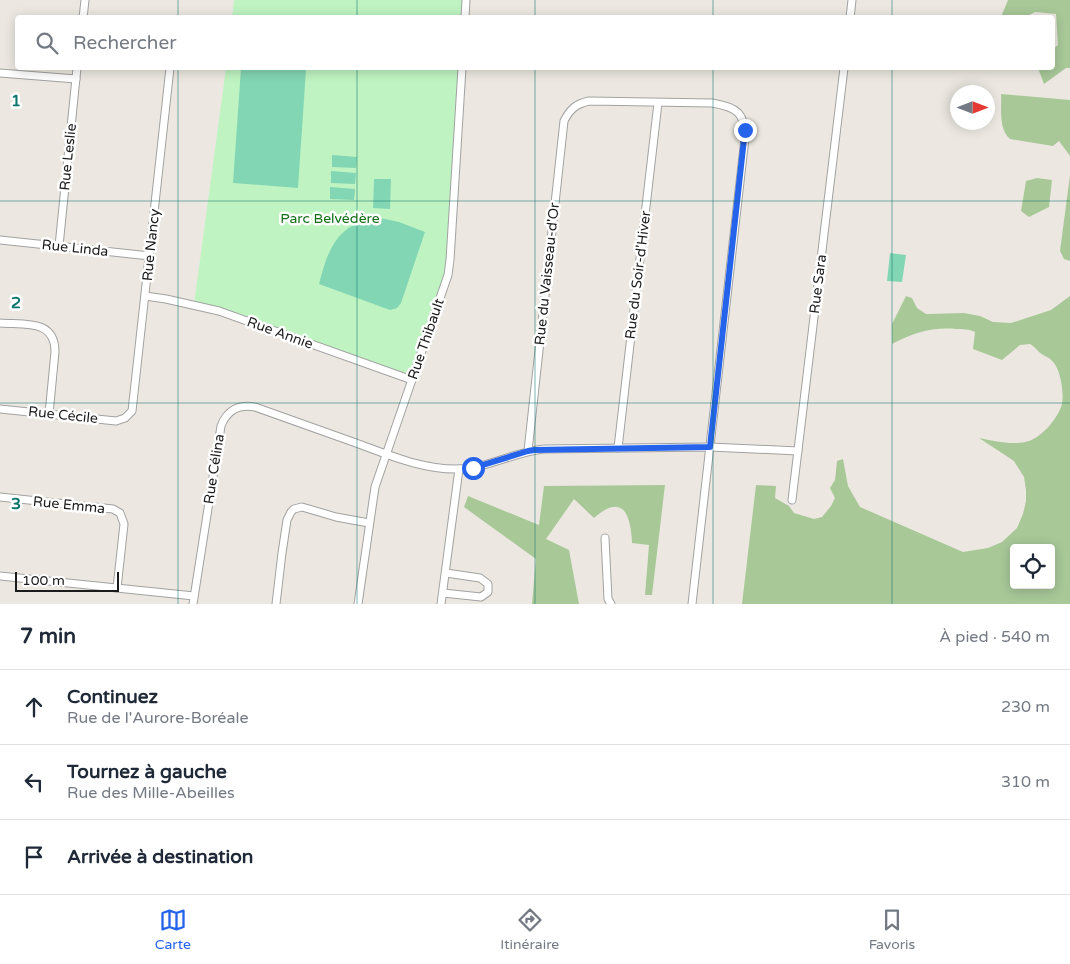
<!DOCTYPE html>
<html lang="fr">
<head>
<meta charset="utf-8">
<style>
  :root { --surface:#fff; --page:#f6f6f7; --text:#1f2937; --muted:#747a83; --line:#e0e1e3; --accent:#2563eb }
  body { margin:0; font-family:"Varela Round",sans-serif; background:var(--page); color:var(--text) }
  .controls { position:absolute; right:15px; bottom:15px; display:grid; overflow:hidden; border-radius:5px; box-shadow:0 2px 12px #0003 }
  .controls button { width:45px; height:45px; display:grid; place-items:center; padding:0; border:0; border-bottom:1px solid var(--line); background:var(--surface); color:var(--text); font:25px sans-serif }
  .compass { position:absolute; left:950px; top:85px; width:45px; height:45px; border-radius:50%; background:var(--surface); box-shadow:0 2px 12px #0003; rotate:90deg }
  .scale { position:absolute; left:15px; bottom:12px; width:104px; box-sizing:border-box; padding-left:5px; border:2px solid #1b1b1b; border-top:0; font-size:14px; line-height:18px; white-space:nowrap; color:#1b1b1b; -webkit-text-stroke:4px #fff; paint-order:stroke }
  .stop { position:absolute; width:15px; height:15px; margin:-11px; border:4px solid #2563eb; border-radius:50%; background:#fff }
  .stop.end { background:#2563eb; border-color:#fff; box-shadow:0 1px 5px #0008 }
  .list { margin:0; padding:0; list-style:none }
  h2 { display:flex; justify-content:space-between; align-items:center; height:65px; margin:0; padding:0 20px; font-size:21px }
  h2 small { font-size:16px; font-weight:400; color:var(--muted) }
  .list li { display:grid; grid-template-columns:32px 1fr auto; gap:15px; align-items:center; box-sizing:border-box; height:75px; padding:0 20px; border-top:1px solid var(--line) }
  .list b { display:block; font-size:19px; white-space:nowrap }
  .list p { margin:0; font-size:16px; white-space:nowrap; color:var(--muted) }
  .list em { font-size:16px; font-style:normal; color:var(--muted) }
  .icon { flex:none; width:28px; height:28px; fill:none; stroke:currentColor; stroke-width:2; stroke-linecap:round; stroke-linejoin:round }
  .map { position:relative; flex:none; width:1070px; height:604px; overflow:hidden }
  .search { position:absolute; background:var(--surface); box-shadow:0 2px 12px #0003; left:15px; right:15px; top:15px; height:55px; display:flex; align-items:center; gap:12px; box-sizing:border-box; padding:0 18px; border-radius:5px; color:var(--muted); font-size:19px }
  .sheet { height:290px; background:var(--surface) }
  nav { display:flex; justify-content:space-around; align-items:center; box-sizing:border-box; height:70px; border-top:1px solid var(--line); background:var(--surface); font-size:14px; color:var(--muted) }
  nav a { display:grid; justify-items:center; gap:2px }
  nav .on { color:var(--accent) }
  .map>svg:first-child { display:block }
</style>
</head>
<body>
<div class="map">
<svg width="1070" height="604" viewBox="0 0 1070 604">
  <rect width="100%" height="100%" fill="#ece8e1"/>
  <!-- forest -->
  <g fill="#a8c898" fill-rule="evenodd">
    <polygon points="1008,0 1070,0 1070,68 1066,68 1044,84 1038,68 1052,68 1053,49 1058,45 1056,14 1035,12 1026,17 1001,17"/>
    <path d="M1001 94 1070 100V156L1059 141 1053 146 1010 139C998 128 1002 109 1001 94Z"/>
    <polygon points="1070,175 1070,261 1064,259 1060,251"/>
    <polygon points="1037,178 1052,180 1049,207 1029,217 1021,211 1026,181"/>
    <path d="M906 296 912 298 917 308 926 314 964 313 980 316 993 322 1011 323 1051 310 1070 296V604H742L756 485 776 486 775 498 789 506 794 513 814 519 822 517 831 506 835 498 830 488 835 480 837 461 843 459 848 486 860 507 963 552 988 548 1002 542 1017 528 1023 514 1026 501V490L1024 477 1014 461 979 438C994 441 1013 446 1029 441 1043 436 1058 418 1062 404 1064 394 1061 375 1056 366 1050 356 1046 358 1039 352 1036 349 1034 346 1030 344L1020 345 1002 360 973 349 975 332C969 329 962 329 956 329 932 327 913 333 892 344V324ZM1014 548H1051V585H1014Z"/>
    <path d="M665 485 652 595H645L649 545 632 543C631 515 623 492 594 518L574 499 546 539 569 550 579 604H532L536 559 464 507 468 496 539 525 544 486Z"/>
  </g>
  <!-- park -->
  <g fill="#bff4c2">
    <polygon points="234,0 466,0 465,17 232,18"/>
    <polygon points="226,68 462,68 450,260 412,380 194,304"/>
  </g>
  <!-- pitch -->
  <g fill="#83d6b4">
    <polygon points="241,68 306,70 298,188 233,183"/>
    <polygon points="332,155 357,157 356,168 332,167"/>
    <polygon points="331,171 356,173 355,184 331,183"/>
    <polygon points="374,179 391,179 390,209 373,208"/>
    <polygon points="330,187 355,189 354,200 330,199"/>
    <path d="M380 218 399 222 425 232 401 303 397 308 390 310 319 284C328 248 338 222 380 218Z"/>
    <polygon points="890,253 906,255 902,282 887,281"/>
  </g>
  <g fill="none" stroke-linecap="round" stroke-linejoin="round">
    <!-- minor casing -->
    <g stroke="#a2a2a2" stroke-width="9">
      <g id="minor">
        <polyline points="83,18 85,0"/>
        <polyline points="465,18 466,0"/>
        <polyline points="850,18 852,0"/>
        <polyline points="0,73 76,79"/>
        <polyline points="0,240 150,256"/>
        <polyline points="59,246 77,68"/>
        <polyline points="145,296 166,299 219,311 412,380"/>
        <path d="M0 323C25 325 55 319 55 352L49 414"/>
        <polyline points="0,409 116,421 125,418 132,411 170,68"/>
        <polyline points="618,448 658,103"/>
        <path d="M528 451 564 121C570 109 576 104 589 101L712 103C736 107 745 112 745 138L692 604"/>
        <polyline points="0,497 113,509 120,513 124,524 117,588"/>
        <polyline points="792,500 844,68"/>
        <polyline points="605,538 608,599 611,604"/>
        <polyline points="0,576 194,596"/>
        <polyline points="443,593 481,597 488,592 488,584 480,578 446,573"/>
        <path d="M193 604 221 426C227 410 239 404 255 407 288 419 322 431 356 443 389 455 423 470 459 469 488 468 514 452 544 449L710 447 798 451"/>
        <polyline points="276,604 282,553 287,520 291,512 294,509 302,507 336,517 369,523"/>
        <polyline points="358,604 375,487 448,275 450,260 462,68"/>
        <polyline points="441,604 459,469"/>
      </g>
    </g>
    <!-- minor -->
    <use href="#minor" stroke="#fff" stroke-width="7"/>
  </g>
  <g fill="none" stroke-linecap="round" stroke-linejoin="round">
    <!-- route -->
    <polyline stroke="#2563eb" stroke-width="6" points="473,468 528,451 534,450 710,447 745,130"/>
  </g>
  <!-- grid -->
  <path fill="none" stroke="#0f766e" stroke-width="1" stroke-opacity="0.55" d="M178 0V18M357 0V18M535 0V18M713 0V18M892 0V18M178 68V604M357 68V604M535 68V604M713 68V604M892 68V604M0 201H1070M0 403H1070"/>
  <g text-anchor="middle" dominant-baseline="central" stroke-width="5" stroke-linejoin="round" paint-order="stroke">
    <!-- street labels -->
    <g font-size="14" fill="#1b1b1b" stroke="#fff">
      <text transform="translate(68 157) rotate(-84)">Rue Leslie</text>
      <text transform="translate(151 245) rotate(-84)">Rue Nancy</text>
      <text transform="translate(75 248) rotate(6)">Rue Linda</text>
      <text transform="translate(547 274) rotate(-84)">Rue du Vaisseau-d'Or</text>
      <text transform="translate(638 275) rotate(-83)">Rue du Soir-d'Hiver</text>
      <text transform="translate(818 284) rotate(-83)">Rue Sara</text>
      <text transform="translate(280 333) rotate(20)">Rue Annie</text>
      <text transform="translate(426 339) rotate(-71)">Rue Thibault</text>
      <text transform="translate(63 415) rotate(6)">Rue Cécile</text>
      <text transform="translate(214 469) rotate(-81)">Rue Célina</text>
      <text transform="translate(69 505) rotate(6)">Rue Emma</text>
    </g>
    <!-- park labels -->
    <g font-size="14" fill="#126f17" stroke="#fff">
      <text x="330" y="218">Parc Belvédère</text>
    </g>
  </g>
  <g font-size="16" text-anchor="middle" font-weight="bold" fill="#0f766e" stroke="#fff" stroke-width="5" stroke-linejoin="round" paint-order="stroke">
    <text x="16" y="106">1</text>
    <text x="16" y="308">2</text>
    <text x="16" y="509">3</text>
  </g>
</svg>
<div class="controls">
<button><svg class="icon" aria-label="locate" viewBox="0 0 24 24"><circle cx="12" cy="12" r="6"/><path d="M12 2v4M12 18v4M2 12h4M18 12h4"/></svg></button>
</div>
<svg class="compass" viewBox="-18 -18 36 36"><path d="M0-13l5 13h-10z" fill="#e53935"/><path d="M0 13l5-13h-10z" fill="#747a83"/></svg>
<div class="scale">100 m</div>
<div class="stop" style="left:473px;top:468px"></div>
<div class="stop end" style="left:745px;top:130px"></div>
<div class="search"><svg class="icon" aria-label="search" viewBox="0 0 24 24"><circle cx="10" cy="10" r="6"/><path d="M15 15l6 6"/></svg>Rechercher</div>
</div>
<section class="sheet">
<h2>7 min<small>À pied · 540 m</small></h2>
<ul class="list">
<li><svg class="icon" aria-label="ahead" viewBox="0 0 24 24"><path d="M12 20V5M6 11l6-6 6 6"/></svg><div><b>Continuez</b><p>Rue de l'Aurore-Boréale</p></div><em>230 m</em></li>
<li><svg class="icon" aria-label="left" viewBox="0 0 24 24"><path d="M17 20v-9H6M10 6l-5 5 5 5"/></svg><div><b>Tournez à gauche</b><p>Rue des Mille-Abeilles</p></div><em>310 m</em></li>
<li><svg class="icon" aria-label="arrive" viewBox="0 0 24 24"><path d="M6 21V4h12l-3 4 3 4H6"/></svg><div><b>Arrivée à destination</b></div></li>
</ul>
</section>
<nav>
<a class="on"><svg class="icon" aria-label="map" viewBox="0 0 24 24"><path d="M3 6l6-2 6 2 6-2v14l-6 2-6-2-6 2zM9 4v14M15 6v14"/></svg>Carte</a>
<a><svg class="icon" aria-label="directions" viewBox="0 0 24 24"><path d="M12 3l9 9-9 9-9-9zM9 14v-3h6M13 9l2 2-2 2"/></svg>Itinéraire</a>
<a><svg class="icon" aria-label="saved" viewBox="0 0 24 24"><path d="M7 4h10v16l-5-4-5 4z"/></svg>Favoris</a>
</nav>
</body>
</html>
